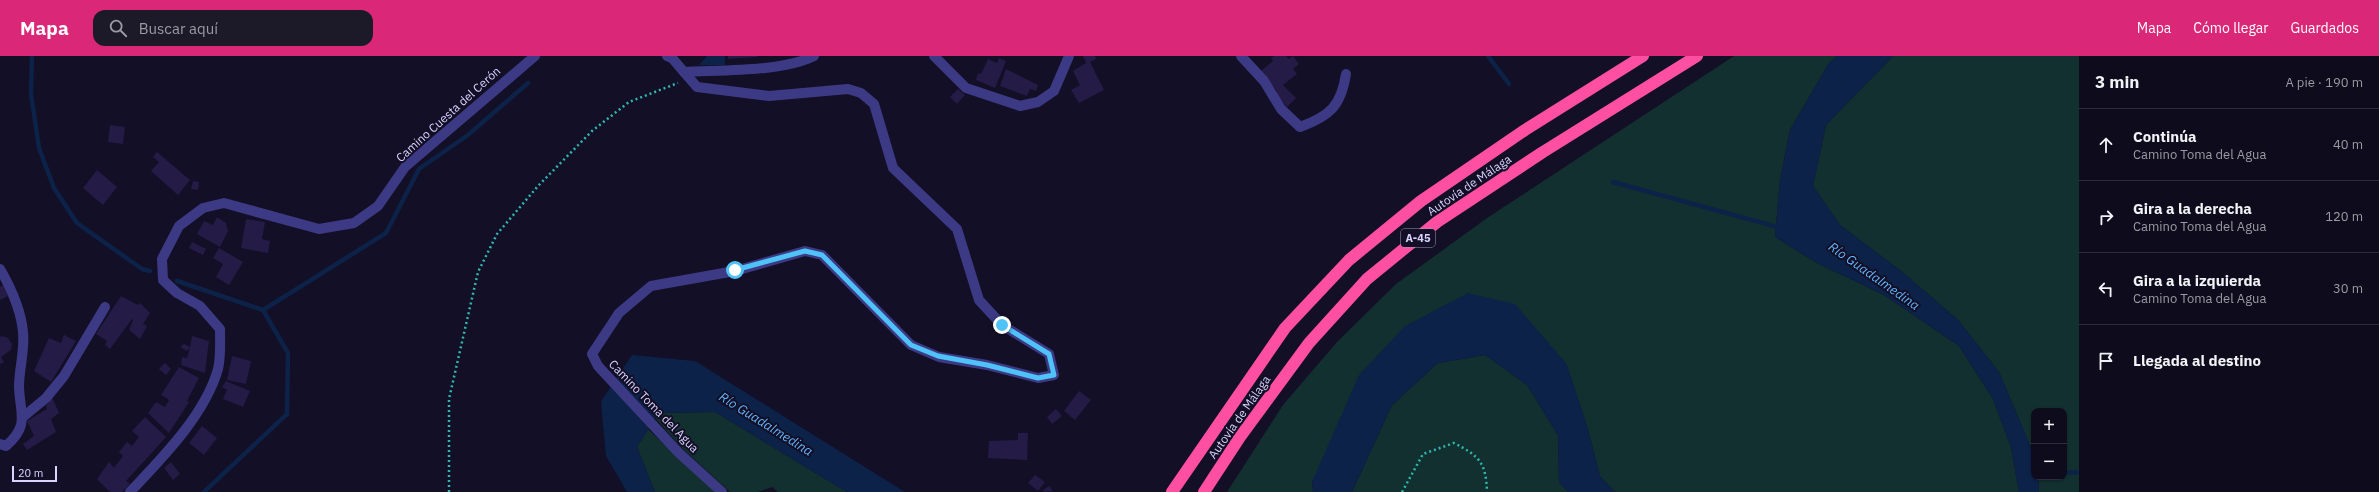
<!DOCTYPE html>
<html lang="es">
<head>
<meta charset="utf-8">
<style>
  :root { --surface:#0e0b1c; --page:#1c1929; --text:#f1f3f6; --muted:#9b9ba3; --line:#2e2b3b; --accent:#db2777 }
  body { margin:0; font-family:"IBM Plex Sans",sans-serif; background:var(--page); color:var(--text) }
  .controls { position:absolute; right:12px; bottom:12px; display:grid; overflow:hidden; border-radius:8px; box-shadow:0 1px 3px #0004 }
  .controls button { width:36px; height:36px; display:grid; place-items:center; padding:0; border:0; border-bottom:1px solid var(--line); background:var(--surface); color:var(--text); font:20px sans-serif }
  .scale { position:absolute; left:12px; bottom:10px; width:45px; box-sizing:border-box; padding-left:4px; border:2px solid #d9d4ff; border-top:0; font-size:11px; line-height:14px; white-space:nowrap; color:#d9d4ff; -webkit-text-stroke:3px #130f26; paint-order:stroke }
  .stop { position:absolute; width:12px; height:12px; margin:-9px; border:3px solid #4fc3f7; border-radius:50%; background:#fff }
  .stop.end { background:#4fc3f7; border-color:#fff; box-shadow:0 1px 4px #0008 }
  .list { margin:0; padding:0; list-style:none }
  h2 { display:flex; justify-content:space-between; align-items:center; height:52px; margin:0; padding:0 16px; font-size:17px }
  h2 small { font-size:13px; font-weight:400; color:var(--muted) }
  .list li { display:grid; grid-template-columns:26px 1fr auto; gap:12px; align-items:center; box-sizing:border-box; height:72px; padding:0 16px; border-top:1px solid var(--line) }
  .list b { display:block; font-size:15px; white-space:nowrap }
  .list p { margin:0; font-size:13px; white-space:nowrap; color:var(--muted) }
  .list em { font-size:13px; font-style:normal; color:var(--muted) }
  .icon { flex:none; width:22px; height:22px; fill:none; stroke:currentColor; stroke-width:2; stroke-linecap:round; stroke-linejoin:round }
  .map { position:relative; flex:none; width:2079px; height:436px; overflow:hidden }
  header { display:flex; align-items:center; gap:24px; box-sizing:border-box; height:56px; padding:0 20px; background:var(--accent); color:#fff }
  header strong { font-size:19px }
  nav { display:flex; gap:22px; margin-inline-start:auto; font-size:14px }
  .search { width:280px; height:36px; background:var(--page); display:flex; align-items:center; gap:10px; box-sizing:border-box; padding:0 14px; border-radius:12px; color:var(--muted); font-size:15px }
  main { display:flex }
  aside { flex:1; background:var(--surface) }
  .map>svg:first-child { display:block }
</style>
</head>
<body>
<header>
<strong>Mapa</strong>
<div class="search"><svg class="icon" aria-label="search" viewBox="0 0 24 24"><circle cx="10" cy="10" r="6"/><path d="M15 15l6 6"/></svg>Buscar aquí</div>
<nav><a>Mapa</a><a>Cómo llegar</a><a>Guardados</a></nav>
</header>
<main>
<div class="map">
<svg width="2079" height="436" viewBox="0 0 2079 436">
  <rect width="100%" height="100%" fill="#130f26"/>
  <!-- green -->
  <g fill="#12302f">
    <polygon points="1734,0 1837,0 1829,7 1790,74 1780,124 1775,181 1817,207 1884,239 1959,290 1993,343 2011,391 2019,436 1615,436 1600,420 1587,370 1566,307 1468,237 1312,426 1313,436 1227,436 1283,349 1337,286 1396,228 1487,162"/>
    <polygon points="1893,0 2079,0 2079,436 2039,436 2038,421 2064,421 2064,355 2034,355 2034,399 1999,316 1958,264 1901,215 1840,169 1813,130 1826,69"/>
    <polygon points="1485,299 1527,329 1558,379 1559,426 1568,436 1352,436 1392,349 1438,307"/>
    <polygon points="715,356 847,436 778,436 772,431 758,436 730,436 683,393 655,362 658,357"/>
    <polygon points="648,373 715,436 655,436 637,391"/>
  </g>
  <!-- water -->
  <g fill="#0c2248">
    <polygon points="707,0 725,0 725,9 699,9"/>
    <polygon points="1837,0 1893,0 1826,69 1813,130 1840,169 1901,215 1958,264 1999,316 2034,399 2034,421 2038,421 2039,436 2019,436 2011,391 1993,343 1959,290 1884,239 1817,207 1775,181 1780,124 1790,74 1829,7"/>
    <polygon points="1468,237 1515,248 1566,307 1587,370 1600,420 1615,436 1568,436 1559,426 1558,379 1527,329 1485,299 1438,307 1392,349 1352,436 1313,436 1312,426 1359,319 1405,270"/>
    <polygon points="632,299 695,305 905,436 847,436 715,356 658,357 637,391 655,436 627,436 606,400 601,345"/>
  </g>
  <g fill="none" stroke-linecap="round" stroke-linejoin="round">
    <!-- stream -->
    <g stroke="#0c2248" stroke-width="4.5">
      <polyline points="32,0 31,38 39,92 54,132 77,167 142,213 150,215"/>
      <polyline points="1488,0 1509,28"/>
      <polyline points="1613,126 1781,172"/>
      <polyline points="177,225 263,254 288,297 287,358 204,436"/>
      <polyline points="263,254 386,177 419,113 468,79 528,27"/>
      <polyline points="2064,417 2079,416"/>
    </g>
  </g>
  <!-- building -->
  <g fill="#241b47">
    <polygon points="728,0 757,0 757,1 728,3"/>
    <polygon points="1083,0 1095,0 1096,3 1090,6 1104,34 1079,47 1071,34 1080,29 1073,15 1086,7"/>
    <polygon points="1274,0 1286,0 1289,3 1293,0 1299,8 1293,13 1297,18 1283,29 1296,42 1287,51 1274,37 1277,35 1261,15 1273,5 1271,2"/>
    <polygon points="999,2 1006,5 995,32 976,24 978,17 981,18 988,3 997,7"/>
    <polygon points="1006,13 1038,29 1036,35 1030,33 1027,40 1000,30"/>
    <polygon points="958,33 965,39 957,48 950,41"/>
    <polygon points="110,69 125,71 123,88 108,86"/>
    <polygon points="157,96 190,124 178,139 151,115 159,106 153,101"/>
    <polygon points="97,114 117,131 103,149 83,132"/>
    <polygon points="193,125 199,126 198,134 191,133"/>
    <polygon points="217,161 226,167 228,175 220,191 197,178 204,165 213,169"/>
    <polygon points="246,163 265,166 262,183 270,185 268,197 241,192"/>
    <polygon points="192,186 206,193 203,199 189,192"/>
    <polygon points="219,192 243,206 229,229 216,221 223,208 213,202"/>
    <polygon points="3,229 8,240 0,244 0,231"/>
    <polygon points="121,240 138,249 140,247 150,257 143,268 147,270 140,283 129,274 133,264 132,263 110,293 105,289 107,285 96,278"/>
    <polygon points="64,279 76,285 51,326 34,315 49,282 61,287"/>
    <polygon points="2,280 8,282 12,288 11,294 1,301 4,306 0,308 0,281"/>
    <polygon points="192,280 209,285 205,317 181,309 182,301 187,302 190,291 187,295 180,291 184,288 190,291"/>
    <polygon points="232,300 251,305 246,328 227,324"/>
    <polygon points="165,307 171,313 166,319 159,313"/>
    <polygon points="179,311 199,322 187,345 189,346 169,377 148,357 156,346 165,351 169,344 161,339"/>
    <polygon points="226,325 250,335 243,351 223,343 227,334 222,331"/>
    <polygon points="1079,335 1091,344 1075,364 1064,355"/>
    <polygon points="52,341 59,357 51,363 56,376 27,394 23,388 34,380 27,365 47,353 46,350"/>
    <polygon points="1056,353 1062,360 1052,368 1047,361"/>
    <polygon points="145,361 166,381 126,425 130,428 122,436 110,436 97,423 109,406 114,412 123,400 119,396 127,386 132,390 139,381 132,375"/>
    <polygon points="202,370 217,382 204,399 189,387"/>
    <polygon points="1018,377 1028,377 1027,404 988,402 989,385 1018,384"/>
    <polygon points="171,406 180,418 173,424 164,412"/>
    <polygon points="1035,419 1045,426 1038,435 1028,427"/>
    <polygon points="1049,430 1053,435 1044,436 1043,434"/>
  </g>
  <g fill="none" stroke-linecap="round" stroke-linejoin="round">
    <!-- path -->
    <g stroke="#2fb8b0" stroke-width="2.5" stroke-dasharray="2 3" stroke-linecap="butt">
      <polyline points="449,436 449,343 478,216 497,178 538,130 592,75 629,46 678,27"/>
      <path d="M1402 436 1423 398 1454 387C1479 400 1486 406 1487 436"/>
    </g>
    <!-- street -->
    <g stroke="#3d3a85" stroke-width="10">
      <path d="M667 0 672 2 684 16C721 14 782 16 814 0"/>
      <polyline points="934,0 966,32 1020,50 1038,46 1054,35 1069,0"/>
      <path d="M1241 0 1264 25 1281 53 1300 71C1330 60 1341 50 1346 18"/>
      <polyline points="684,16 697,31 769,40 848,33 861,37 874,48 893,112 957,173 979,244 1002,269 1049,298 1054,319 1038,322 987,309 939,301 911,289 822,199 805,195 735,215 651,230 619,257 592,298 598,310 679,397 722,436"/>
      <path d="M0 213C11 232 21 254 23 276 25 294 19 313 19 331 20 358 30 369 6 390L0 388"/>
      <polyline points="23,361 46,342 64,320 105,251"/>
      <path d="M130 436C162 402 205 359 218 313 221 301 220 286 220 273L200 250 177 237 163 224 162 203 179 170 203 152 224 147 319 173 354 167 378 150 405 111 535 0"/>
    </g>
    <!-- highway -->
    <g stroke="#ff4fa3" stroke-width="12">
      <polyline points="1172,436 1285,272 1349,204 1421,145 1525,74 1643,0"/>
      <polyline points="1204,436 1240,381 1309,287 1367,223 1437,166 1543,96 1697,0"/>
    </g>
  </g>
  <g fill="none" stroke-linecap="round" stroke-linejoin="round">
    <!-- route -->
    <polyline stroke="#4fc3f7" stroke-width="5" points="735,214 805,195 822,199 911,289 938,300 987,309 1038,322 1054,319 1049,298 1002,269"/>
  </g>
  <g text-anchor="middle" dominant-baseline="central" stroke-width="4" stroke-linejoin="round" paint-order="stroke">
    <!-- shield labels -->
    <rect fill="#130f26" stroke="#9e99be" stroke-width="1" x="1401" y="173" width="34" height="18" rx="3"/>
    <g font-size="11" font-weight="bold" fill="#d9d4ff">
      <text x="1418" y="182">A-45</text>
    </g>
    <!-- street labels -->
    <g font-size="12" fill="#d9d4ff" stroke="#130f26">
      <text transform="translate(448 58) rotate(-42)">Camino Cuesta del Cerón</text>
      <text transform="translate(1469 129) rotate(-34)">Autovía de Málaga</text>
      <text transform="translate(654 350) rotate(46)">Camino Toma del Agua</text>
      <text transform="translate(1239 361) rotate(-55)">Autovía de Málaga</text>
    </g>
    <!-- water labels -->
    <g font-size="13" font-style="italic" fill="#62b6ff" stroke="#130f26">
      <text transform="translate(1874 220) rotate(35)">Río Guadalmedina</text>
      <text transform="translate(766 368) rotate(32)">Río Guadalmedina</text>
    </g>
  </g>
</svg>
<div class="controls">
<button>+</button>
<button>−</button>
</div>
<div class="scale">20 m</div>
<div class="stop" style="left:735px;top:214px"></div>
<div class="stop end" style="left:1002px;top:269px"></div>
</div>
<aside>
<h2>3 min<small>A pie · 190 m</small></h2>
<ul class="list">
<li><svg class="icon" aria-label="ahead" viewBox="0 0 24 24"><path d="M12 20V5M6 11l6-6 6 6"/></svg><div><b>Continúa</b><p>Camino Toma del Agua</p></div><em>40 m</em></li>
<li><svg class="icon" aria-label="right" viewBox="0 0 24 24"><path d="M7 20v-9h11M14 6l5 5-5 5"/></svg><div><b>Gira a la derecha</b><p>Camino Toma del Agua</p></div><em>120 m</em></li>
<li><svg class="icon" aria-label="left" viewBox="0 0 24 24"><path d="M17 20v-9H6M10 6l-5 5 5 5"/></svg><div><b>Gira a la izquierda</b><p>Camino Toma del Agua</p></div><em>30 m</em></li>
<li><svg class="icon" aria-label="arrive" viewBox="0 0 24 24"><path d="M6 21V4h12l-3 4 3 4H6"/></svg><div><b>Llegada al destino</b></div></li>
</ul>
</aside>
</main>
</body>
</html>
